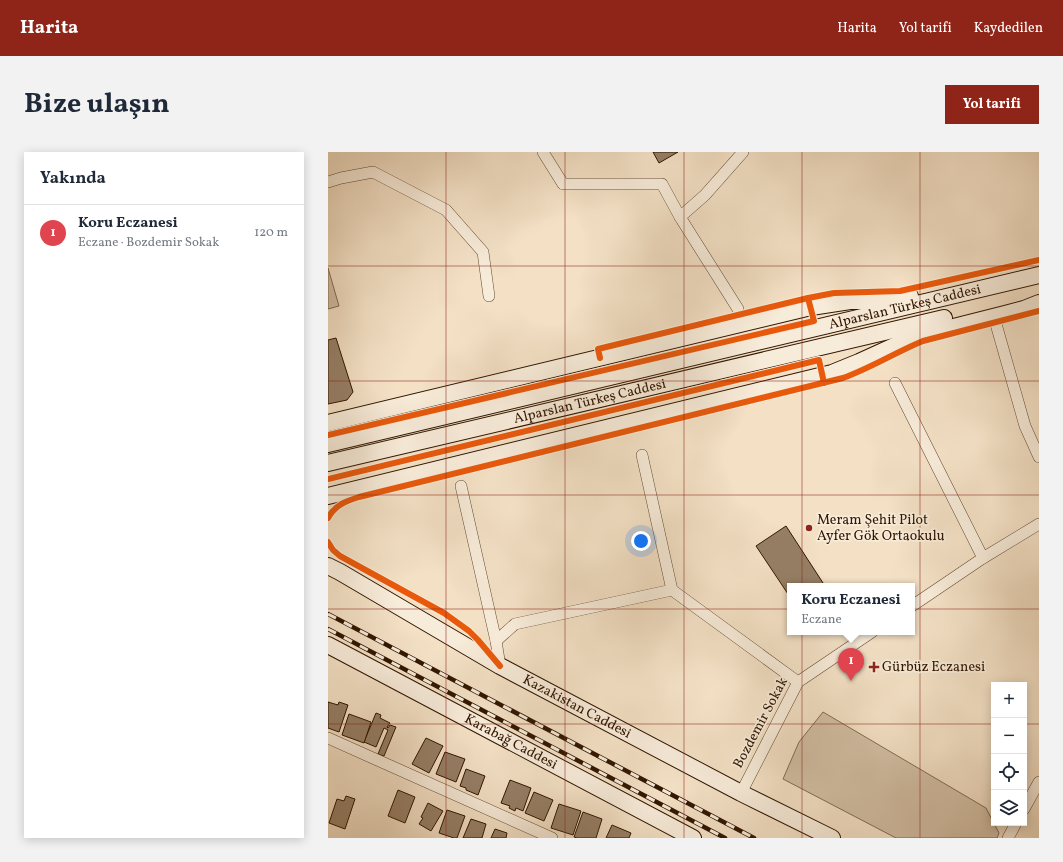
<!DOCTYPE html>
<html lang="tr">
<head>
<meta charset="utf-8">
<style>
  :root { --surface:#fff; --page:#f2f2f3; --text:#1f2937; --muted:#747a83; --line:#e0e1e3; --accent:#8f2418 }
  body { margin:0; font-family:Vollkorn,serif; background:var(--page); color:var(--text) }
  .controls { position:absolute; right:12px; bottom:12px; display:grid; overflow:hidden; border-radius:0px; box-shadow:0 2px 10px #0003 }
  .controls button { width:36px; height:36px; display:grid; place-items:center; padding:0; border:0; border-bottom:1px solid var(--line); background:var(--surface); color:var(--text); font:20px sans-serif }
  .you { position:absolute; left:313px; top:389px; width:14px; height:14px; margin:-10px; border:3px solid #fff; border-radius:50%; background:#1a73e8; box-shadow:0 0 0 6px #1a73e833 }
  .badge { display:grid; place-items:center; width:26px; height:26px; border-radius:50%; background:var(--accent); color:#fff; font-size:13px; font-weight:700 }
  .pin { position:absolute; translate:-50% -33px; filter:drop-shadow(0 1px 2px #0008) }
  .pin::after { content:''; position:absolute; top:21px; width:14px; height:12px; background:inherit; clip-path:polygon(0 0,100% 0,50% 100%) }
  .popup { position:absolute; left:459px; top:431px; width:128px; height:52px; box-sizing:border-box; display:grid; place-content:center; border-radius:0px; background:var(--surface); filter:drop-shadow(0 1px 3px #0005); font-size:13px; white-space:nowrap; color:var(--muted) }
  .popup b { font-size:15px; color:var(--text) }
  .popup::after { content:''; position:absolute; left:50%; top:100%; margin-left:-8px; border:8px solid transparent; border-top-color:var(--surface) }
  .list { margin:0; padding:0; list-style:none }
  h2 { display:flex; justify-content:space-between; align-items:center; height:52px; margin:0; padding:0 16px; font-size:17px }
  h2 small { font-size:13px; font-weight:400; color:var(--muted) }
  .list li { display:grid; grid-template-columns:26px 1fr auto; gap:12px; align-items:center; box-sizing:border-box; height:56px; padding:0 16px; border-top:1px solid var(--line) }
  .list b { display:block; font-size:15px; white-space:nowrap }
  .list p { margin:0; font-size:13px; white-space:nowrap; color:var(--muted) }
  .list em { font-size:13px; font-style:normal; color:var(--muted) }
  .icon { flex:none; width:22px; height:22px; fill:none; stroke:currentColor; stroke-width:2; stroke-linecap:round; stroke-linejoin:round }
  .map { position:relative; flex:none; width:711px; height:686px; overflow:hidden; border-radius:0px }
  header { display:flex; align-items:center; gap:24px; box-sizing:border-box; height:56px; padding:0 20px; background:var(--accent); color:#fff }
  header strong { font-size:19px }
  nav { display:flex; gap:22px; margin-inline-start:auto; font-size:14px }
  .intro { display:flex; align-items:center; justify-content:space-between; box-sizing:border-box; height:96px; padding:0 24px }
  h1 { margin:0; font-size:28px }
  .button { padding:10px 18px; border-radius:0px; background:var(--accent); color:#fff; font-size:14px; font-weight:700 }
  main { display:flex; gap:24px; padding:0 24px }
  aside { flex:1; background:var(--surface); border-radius:0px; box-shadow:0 2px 10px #0003 }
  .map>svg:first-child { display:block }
</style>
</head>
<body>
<header>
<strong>Harita</strong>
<nav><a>Harita</a><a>Yol tarifi</a><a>Kaydedilen</a></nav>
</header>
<div class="intro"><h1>Bize ulaşın</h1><a class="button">Yol tarifi</a></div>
<main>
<aside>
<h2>Yakında<small></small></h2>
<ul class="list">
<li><span class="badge" style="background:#e0444e">1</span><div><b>Koru Eczanesi</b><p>Eczane · Bozdemir Sokak</p></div><em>120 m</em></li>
</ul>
</aside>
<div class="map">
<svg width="711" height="686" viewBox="0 0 711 686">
  <rect width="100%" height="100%" fill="#f3e0c5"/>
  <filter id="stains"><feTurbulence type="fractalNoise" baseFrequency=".005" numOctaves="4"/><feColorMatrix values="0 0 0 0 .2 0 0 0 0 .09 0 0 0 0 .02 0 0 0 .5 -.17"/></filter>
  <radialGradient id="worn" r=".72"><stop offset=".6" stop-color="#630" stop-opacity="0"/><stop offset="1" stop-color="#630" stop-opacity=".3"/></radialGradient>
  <!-- green -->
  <g fill="#d2bea4" stroke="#826a52">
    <polygon points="0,116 11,154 0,157"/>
    <polygon points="495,560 658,656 671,681 669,686 568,686 455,627 471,590"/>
  </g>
  <!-- building -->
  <g fill="#967f66" stroke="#311600">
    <polygon points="325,0 350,0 331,11"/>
    <polygon points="8,186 25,240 19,248 0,252 0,188"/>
    <polygon points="458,374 497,434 462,434 462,445 428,394"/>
    <polygon points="0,550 10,553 11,550 20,553 11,580 0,576"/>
    <polygon points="48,561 53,563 52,566 62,571 59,575 60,576 62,573 68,575 56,604 50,602 60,578 56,576 48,595 36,590"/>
    <polygon points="21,562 43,570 36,591 14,583"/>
    <polygon points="98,586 115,594 101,621 84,612"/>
    <polygon points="117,600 137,607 128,630 108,622"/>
    <polygon points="138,617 157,624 150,643 138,638 138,636 132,634"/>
    <polygon points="182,628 203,636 195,659 188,656 187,659 181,656 182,654 173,651"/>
    <polygon points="70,638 87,645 77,671 60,664"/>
    <polygon points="206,640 225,648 216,669 197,661"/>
    <polygon points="18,644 27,647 17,677 1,671 9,647 16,649"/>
    <polygon points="100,651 115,659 103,679 91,672 95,666 93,665"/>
    <polygon points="231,652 253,659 245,683 223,676"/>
    <polygon points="119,658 137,664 129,686 126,686 111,681"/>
    <polygon points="255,660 274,667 268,686 249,686 246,685"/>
    <polygon points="143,667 158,672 154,686 135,686"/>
    <polygon points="284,673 303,681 301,686 278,686"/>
    <polygon points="167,677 179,681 178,686 163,686"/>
  </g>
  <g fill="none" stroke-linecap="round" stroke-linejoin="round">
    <!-- minor casing -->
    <g stroke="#624831" stroke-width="12">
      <g id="minor">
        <polyline points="215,0 235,32 334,32 352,65"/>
        <polyline points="0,30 13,26 45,20 118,58 155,100 161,144"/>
        <polyline points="410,157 352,65 377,43 415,0"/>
        <polyline points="666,165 697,274 711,305"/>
        <polyline points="567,231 655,406"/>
        <polyline points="314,303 344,438 470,530"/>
        <polyline points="133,334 168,489 172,514"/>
        <polyline points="584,454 655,406 711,372"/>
        <polyline points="168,489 187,472 344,438"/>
        <polyline points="0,586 224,686"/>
        <polyline points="413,641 470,530 544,480"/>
        <polyline points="696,657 711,630"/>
        <polyline points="680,686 688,671"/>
      </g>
    </g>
    <!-- secondary casing -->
    <g stroke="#311600" stroke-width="18">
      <g id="secondary">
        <polyline points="0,271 483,155 522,149 546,149 582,144"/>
        <path id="s1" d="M0 292 711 123"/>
        <path id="s2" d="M0 311 616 166"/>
        <polyline points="0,344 504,221 531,210 586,185 677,162 696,157 711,151"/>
        <path id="s3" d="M0 414 12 420 172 514 413 641 504 686"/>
        <path id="s4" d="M0 493 365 686"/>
      </g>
    </g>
    <!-- minor -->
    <use href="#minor" stroke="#f7ebd9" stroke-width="11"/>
    <!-- secondary -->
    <use href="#secondary" stroke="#f7ebd9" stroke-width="16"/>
    <!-- rail casing -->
    <g stroke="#311600" stroke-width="4.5">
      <g id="rail">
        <polyline points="0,462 426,686"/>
        <polyline points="0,477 397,686"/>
      </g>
    </g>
    <!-- rail -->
    <use href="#rail" stroke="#f7ebd9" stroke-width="3" stroke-dasharray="9" stroke-linecap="butt"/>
    <!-- cycleway casing -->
    <g stroke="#f7ebd9" stroke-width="8">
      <g id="cycleway">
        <polyline points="272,206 270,197 480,146 506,141 572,139 711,108"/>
        <polyline points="0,283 486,169 480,146"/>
        <polyline points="0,327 491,208 496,231"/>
        <path d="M0 366C7 353 18 349 31 345L515 226C543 216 568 200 595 189L711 159"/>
        <polyline points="0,390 5,398 12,404 116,461 141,479 150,488 172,514"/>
      </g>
    </g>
    <!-- cycleway -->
    <use href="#cycleway" stroke="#e8590c" stroke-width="6"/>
  </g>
  <!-- grid -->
  <path fill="none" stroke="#8f2418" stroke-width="1" stroke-opacity="0.55" d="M118 0V686M237 0V686M356 0V686M474 0V686M592 0V686M0 114H711M0 229H711M0 343H711M0 457H711M0 572H666M696 572H711"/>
  <!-- markers -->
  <g fill="#8f2418" stroke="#f7ebd9" stroke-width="1.5">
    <circle cx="481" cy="376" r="4"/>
    <path d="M544 509h4v4h4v4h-4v4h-4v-4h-4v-4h4z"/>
  </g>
  <g text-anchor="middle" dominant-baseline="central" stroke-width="3.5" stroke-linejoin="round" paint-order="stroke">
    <!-- street labels -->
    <g font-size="14" fill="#311600" stroke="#f7ebd9">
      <text stroke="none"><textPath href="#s1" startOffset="593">Alparslan Türkeş Caddesi</textPath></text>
      <text stroke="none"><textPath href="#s2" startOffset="269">Alparslan Türkeş Caddesi</textPath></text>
      <text stroke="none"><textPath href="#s3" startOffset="286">Kazakistan Caddesi</textPath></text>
      <text transform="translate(433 571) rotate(-62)">Bozdemir Sokak</text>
      <text stroke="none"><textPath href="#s4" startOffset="207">Karabağ Caddesi</textPath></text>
    </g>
    <!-- poi labels -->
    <g font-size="14" fill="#311600" stroke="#f7ebd9" text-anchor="start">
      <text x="489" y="368">Meram Şehit Pilot<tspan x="489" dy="16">Ayfer Gök Ortaokulu</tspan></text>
      <text x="554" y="515">Gürbüz Eczanesi</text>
    </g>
  </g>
  <rect width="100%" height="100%" filter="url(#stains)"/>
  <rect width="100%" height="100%" fill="url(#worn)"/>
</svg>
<div class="controls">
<button>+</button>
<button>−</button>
<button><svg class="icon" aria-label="locate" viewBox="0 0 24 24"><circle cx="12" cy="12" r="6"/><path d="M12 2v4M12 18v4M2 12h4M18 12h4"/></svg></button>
<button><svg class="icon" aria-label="layers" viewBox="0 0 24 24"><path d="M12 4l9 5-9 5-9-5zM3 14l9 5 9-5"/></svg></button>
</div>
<div class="you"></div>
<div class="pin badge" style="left:523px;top:529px;background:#e0444e">1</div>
<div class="popup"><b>Koru Eczanesi</b>Eczane</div>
</div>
</main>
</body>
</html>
